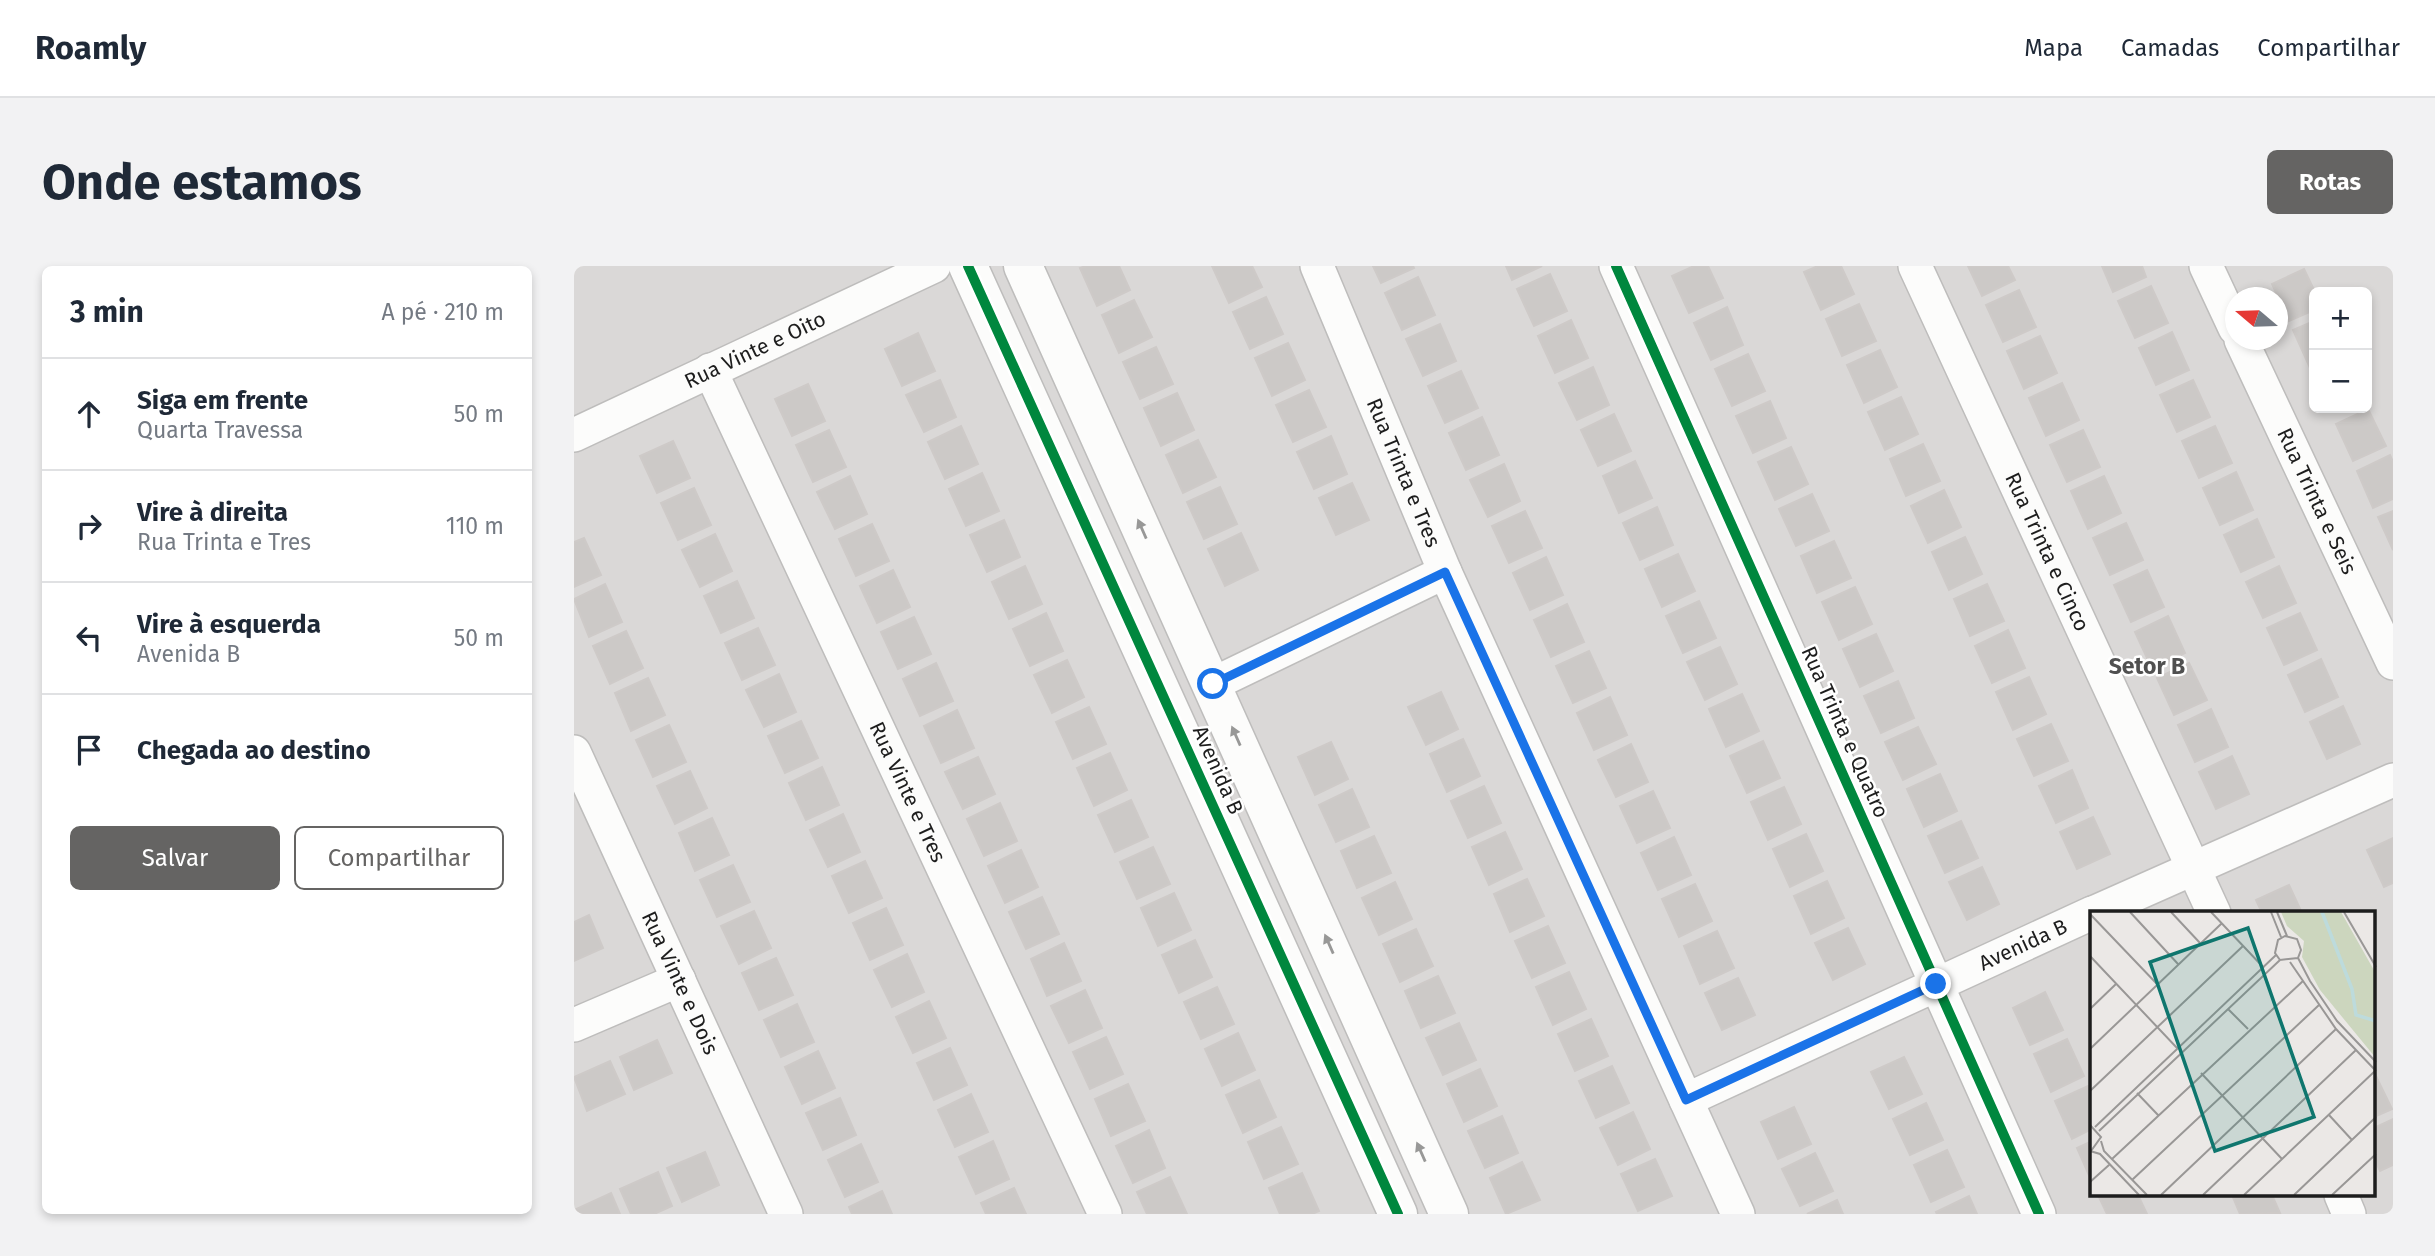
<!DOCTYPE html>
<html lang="pt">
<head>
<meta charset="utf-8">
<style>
  :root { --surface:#fff; --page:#f2f2f3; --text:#1f2937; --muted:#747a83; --line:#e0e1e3; --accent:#656463 }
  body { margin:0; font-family:"Fira Sans",sans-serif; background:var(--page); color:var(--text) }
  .controls { position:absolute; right:21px; top:21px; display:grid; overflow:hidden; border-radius:10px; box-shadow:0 4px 10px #0003 }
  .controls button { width:63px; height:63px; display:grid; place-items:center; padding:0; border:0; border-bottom:2px solid var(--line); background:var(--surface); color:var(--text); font:35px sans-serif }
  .compass { position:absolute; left:1651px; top:21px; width:63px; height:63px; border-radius:50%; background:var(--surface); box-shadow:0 4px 10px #0003; rotate:289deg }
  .stop { position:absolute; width:21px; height:21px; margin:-16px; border:5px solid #1a73e8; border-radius:50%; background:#fff }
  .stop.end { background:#1a73e8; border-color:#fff; box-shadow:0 2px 7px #0008 }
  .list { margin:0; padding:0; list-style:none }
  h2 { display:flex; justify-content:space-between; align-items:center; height:91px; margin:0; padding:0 28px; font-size:30px }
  h2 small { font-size:23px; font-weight:400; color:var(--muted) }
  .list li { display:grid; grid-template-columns:46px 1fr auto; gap:21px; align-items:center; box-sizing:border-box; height:112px; padding:0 28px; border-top:2px solid var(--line) }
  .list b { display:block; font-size:26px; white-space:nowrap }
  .list p { margin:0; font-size:23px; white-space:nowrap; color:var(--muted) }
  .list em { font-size:23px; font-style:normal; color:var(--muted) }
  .actions { display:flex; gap:14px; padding:21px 28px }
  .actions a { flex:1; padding:16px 0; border:2px solid var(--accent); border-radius:10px; text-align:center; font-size:24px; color:var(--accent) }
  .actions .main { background:var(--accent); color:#fff }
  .icon { flex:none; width:38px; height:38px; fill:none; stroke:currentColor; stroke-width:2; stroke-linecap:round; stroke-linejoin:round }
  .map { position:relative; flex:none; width:1819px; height:948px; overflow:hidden; border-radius:10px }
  header { display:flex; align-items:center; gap:42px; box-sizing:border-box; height:98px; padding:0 35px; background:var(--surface); border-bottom:2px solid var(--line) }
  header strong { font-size:33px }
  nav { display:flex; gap:38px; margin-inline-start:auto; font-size:24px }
  .intro { display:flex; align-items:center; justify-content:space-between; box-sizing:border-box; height:168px; padding:0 42px }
  h1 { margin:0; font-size:49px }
  .button { padding:18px 32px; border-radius:10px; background:var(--accent); color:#fff; font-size:24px; font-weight:700 }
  main { display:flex; gap:42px; padding:0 42px }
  aside { flex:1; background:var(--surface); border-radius:10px; box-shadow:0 4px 10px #0003 }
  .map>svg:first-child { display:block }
</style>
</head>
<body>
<header>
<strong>Roamly</strong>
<nav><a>Mapa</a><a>Camadas</a><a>Compartilhar</a></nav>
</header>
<div class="intro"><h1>Onde estamos</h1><a class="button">Rotas</a></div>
<main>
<aside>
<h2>3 min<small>A pé · 210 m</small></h2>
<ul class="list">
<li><svg class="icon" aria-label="ahead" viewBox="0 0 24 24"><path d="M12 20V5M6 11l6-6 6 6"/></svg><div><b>Siga em frente</b><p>Quarta Travessa</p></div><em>50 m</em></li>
<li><svg class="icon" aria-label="right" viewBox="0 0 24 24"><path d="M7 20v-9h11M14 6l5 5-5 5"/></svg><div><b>Vire à direita</b><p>Rua Trinta e Tres</p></div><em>110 m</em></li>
<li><svg class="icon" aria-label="left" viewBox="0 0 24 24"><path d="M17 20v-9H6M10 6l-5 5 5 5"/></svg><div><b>Vire à esquerda</b><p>Avenida B</p></div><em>50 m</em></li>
<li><svg class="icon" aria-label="arrive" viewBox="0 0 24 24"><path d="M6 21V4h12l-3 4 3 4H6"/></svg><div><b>Chegada ao destino</b></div></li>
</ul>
<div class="actions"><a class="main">Salvar</a><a>Compartilhar</a></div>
</aside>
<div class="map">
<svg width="1819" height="948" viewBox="0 0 1819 948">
  <rect width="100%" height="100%" fill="#ebe8e6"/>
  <!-- residential -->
  <path fill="#dad8d7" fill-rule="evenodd" d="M0 0H1819V948H0ZM1740 26H1793V142H1740ZM1661 32H1703V74H1661ZM1518 647H1800V929H1518Z"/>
  <!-- building -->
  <g fill="#ccc9c7" stroke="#cecac8" stroke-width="2">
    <polygon points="512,0 545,0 556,24 523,40 506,2"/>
    <polygon points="638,0 678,0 688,21 655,37"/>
    <polygon points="799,0 839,0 840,2 807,17"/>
    <polygon points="932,0 968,0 938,14"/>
    <polygon points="1120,0 1134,0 1149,32 1115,47 1098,10"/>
    <polygon points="1244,0 1267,0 1280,28 1247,44 1230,6"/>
    <polygon points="1394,0 1434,0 1441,14 1408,30"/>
    <polygon points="1528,0 1568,0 1572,11 1539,26"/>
    <polygon points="1730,3 1741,26 1740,44 1715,55 1698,18"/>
    <polygon points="976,8 993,45 960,60 943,23"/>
    <polygon points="844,11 861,49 828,64 811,27"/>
    <polygon points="1577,20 1594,57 1561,72 1544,35"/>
    <polygon points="1445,24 1462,61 1429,76 1412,39"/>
    <polygon points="692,31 709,68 676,83 659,46"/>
    <polygon points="560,34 578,71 545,87 528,49"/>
    <polygon points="1285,38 1302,75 1268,90 1252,53"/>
    <polygon points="1153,41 1169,79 1137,94 1120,57"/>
    <polygon points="997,54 1014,92 981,107 964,70"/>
    <polygon points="1740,55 1740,100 1736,102 1719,64"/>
    <polygon points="866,58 882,95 849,110 832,73"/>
    <polygon points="1598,66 1615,104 1582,119 1565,82"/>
    <polygon points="344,67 361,105 328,120 311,83"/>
    <polygon points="1466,70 1483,107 1450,123 1433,85"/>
    <polygon points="714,77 731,114 698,130 681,92"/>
    <polygon points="582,81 599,118 566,133 549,96"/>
    <polygon points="1306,84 1323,121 1290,137 1273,99"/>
    <polygon points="1174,88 1191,125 1158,140 1141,103"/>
    <polygon points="1019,101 1035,139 1003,154 985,117"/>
    <polygon points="887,105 904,142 871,157 854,120"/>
    <polygon points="366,114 382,151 350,166 332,129"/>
    <polygon points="1619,114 1636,151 1603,166 1586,129"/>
    <polygon points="1488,117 1505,154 1472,170 1455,132"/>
    <polygon points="234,118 251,155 218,170 201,133"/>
    <polygon points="735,124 752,161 719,176 702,139"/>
    <polygon points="603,127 620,164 587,180 570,142"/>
    <polygon points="1327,131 1344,168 1311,184 1294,146"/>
    <polygon points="1196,135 1212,172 1179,187 1162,150"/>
    <polygon points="1794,143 1812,180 1779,195 1762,158"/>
    <polygon points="1040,148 1057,185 1024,200 1007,164"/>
    <polygon points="908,151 925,189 892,204 875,167"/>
    <polygon points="387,160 404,198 371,213 354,176"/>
    <polygon points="1641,160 1658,197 1625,212 1608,175"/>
    <polygon points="255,164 272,201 239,216 222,179"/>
    <polygon points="1509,164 1526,201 1493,216 1476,179"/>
    <polygon points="757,170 773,208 740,223 723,186"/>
    <polygon points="624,174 642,211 609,227 592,189"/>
    <polygon points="99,175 116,212 83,227 66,190"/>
    <polygon points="1349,178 1366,215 1332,230 1316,193"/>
    <polygon points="1217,181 1234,218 1201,234 1184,196"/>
    <polygon points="1816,189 1819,196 1819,233 1799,242 1783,205"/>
    <polygon points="1061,195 1078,232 1045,247 1029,210"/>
    <polygon points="930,198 946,235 914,251 896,214"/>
    <polygon points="1662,206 1679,244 1646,259 1629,222"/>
    <polygon points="408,207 425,245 392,260 375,223"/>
    <polygon points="276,210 293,248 261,263 243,226"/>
    <polygon points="1530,210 1547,247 1514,263 1497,225"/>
    <polygon points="778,217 795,254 762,269 745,232"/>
    <polygon points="646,221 663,258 630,273 613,236"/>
    <polygon points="120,222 137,259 104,274 87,237"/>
    <polygon points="1370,224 1387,261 1354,277 1337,240"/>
    <polygon points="1238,228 1255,265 1222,280 1205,243"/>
    <polygon points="1083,241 1099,279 1066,294 1049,257"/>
    <polygon points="951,245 968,282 935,297 918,260"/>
    <polygon points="1819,245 1819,284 1804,251"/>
    <polygon points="1683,253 1700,291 1667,306 1650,269"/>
    <polygon points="430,254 446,291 413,306 396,269"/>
    <polygon points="1552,257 1569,294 1536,309 1519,272"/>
    <polygon points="298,258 315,295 282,310 265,273"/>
    <polygon points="667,267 684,304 651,320 634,283"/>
    <polygon points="141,268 158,305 126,321 108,284"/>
    <polygon points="1391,271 1408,308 1375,324 1358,286"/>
    <polygon points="10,272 27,309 0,321 0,276"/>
    <polygon points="1260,275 1277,312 1243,327 1227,290"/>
    <polygon points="1104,288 1121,325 1088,341 1071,303"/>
    <polygon points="972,291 989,329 956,344 939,307"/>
    <polygon points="451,300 468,338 435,353 418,316"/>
    <polygon points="1705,300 1722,337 1689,352 1672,316"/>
    <polygon points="319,304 336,341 303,357 286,320"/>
    <polygon points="1573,304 1590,341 1557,356 1540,319"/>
    <polygon points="163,315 180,352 147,367 130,330"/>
    <polygon points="31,318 48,356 15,371 0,333"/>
    <polygon points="1413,318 1430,355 1396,370 1380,333"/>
    <polygon points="1281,321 1298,358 1265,374 1248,336"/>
    <polygon points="1125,335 1142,372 1109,387 1092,350"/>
    <polygon points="993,338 1010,376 977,391 960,354"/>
    <polygon points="472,347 489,385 456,400 439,363"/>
    <polygon points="1726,347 1743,384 1710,399 1693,362"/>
    <polygon points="1594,350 1611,387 1578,403 1561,366"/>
    <polygon points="340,351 357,388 324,403 307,366"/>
    <polygon points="184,362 201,399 168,414 151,377"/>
    <polygon points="1434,364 1451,402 1418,417 1401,380"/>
    <polygon points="52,365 69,402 36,418 19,380"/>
    <polygon points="1302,368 1319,405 1286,421 1269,383"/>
    <polygon points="1146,381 1163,418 1131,434 1113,396"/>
    <polygon points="1015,385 1032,422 999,437 982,400"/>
    <polygon points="1747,393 1764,431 1731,446 1714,409"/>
    <polygon points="493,394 510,431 478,447 460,409"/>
    <polygon points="362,397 379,435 346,450 329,413"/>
    <polygon points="1615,397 1633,434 1600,449 1583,412"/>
    <polygon points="205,408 222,446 190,461 172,424"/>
    <polygon points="1455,411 1472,448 1439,464 1422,426"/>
    <polygon points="74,412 91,449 57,465 41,427"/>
    <polygon points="1324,415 1340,452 1307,467 1290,430"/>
    <polygon points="867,426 884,463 852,479 834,441"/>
    <polygon points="1168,428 1185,465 1152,481 1135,443"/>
    <polygon points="1036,431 1053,469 1020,484 1003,447"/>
    <polygon points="1769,440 1786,478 1753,493 1736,456"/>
    <polygon points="515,441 532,478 499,493 482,456"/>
    <polygon points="1637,443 1654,481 1621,496 1604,459"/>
    <polygon points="383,444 400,482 367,497 350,460"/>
    <polygon points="227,455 244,492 211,507 194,470"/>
    <polygon points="1477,458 1494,495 1460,510 1443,473"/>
    <polygon points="95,459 112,496 79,511 62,474"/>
    <polygon points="1344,461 1362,498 1329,514 1311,476"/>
    <polygon points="889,473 906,510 873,526 856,488"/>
    <polygon points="1189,475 1206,512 1173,527 1156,490"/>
    <polygon points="757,476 774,513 741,529 724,491"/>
    <polygon points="1057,478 1074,516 1042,531 1024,494"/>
    <polygon points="536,487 553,524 520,540 503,502"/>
    <polygon points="1658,490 1675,528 1642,543 1625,506"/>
    <polygon points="404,491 421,528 389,543 371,506"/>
    <polygon points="248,501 265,539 232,554 215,517"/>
    <polygon points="1498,504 1514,542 1482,557 1465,520"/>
    <polygon points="116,505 133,542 101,558 83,520"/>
    <polygon points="1366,508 1383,545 1350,561 1333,523"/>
    <polygon points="910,520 927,557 894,572 877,535"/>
    <polygon points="1210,521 1227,558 1194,574 1177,536"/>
    <polygon points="778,523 795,561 762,576 745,539"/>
    <polygon points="1079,525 1096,562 1063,577 1046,540"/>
    <polygon points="557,534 574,571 541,586 524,549"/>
    <polygon points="426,537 443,575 410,590 393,553"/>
    <polygon points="269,548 286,586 254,601 236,564"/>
    <polygon points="1519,551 1536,588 1503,603 1486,566"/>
    <polygon points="138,552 155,589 121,605 105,567"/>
    <polygon points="1387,555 1404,592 1371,607 1354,570"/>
    <polygon points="931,566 948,603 915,619 898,581"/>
    <polygon points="1232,568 1249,605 1216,621 1199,583"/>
    <polygon points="800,570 817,607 783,622 767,585"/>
    <polygon points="1100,571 1117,609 1084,624 1067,587"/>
    <polygon points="1819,572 1819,617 1810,621 1793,584"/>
    <polygon points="579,581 596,618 563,633 546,596"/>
    <polygon points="447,584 464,621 431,637 414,600"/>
    <polygon points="291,595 308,632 275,647 258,610"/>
    <polygon points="159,599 176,636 143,651 126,614"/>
    <polygon points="1408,601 1425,638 1393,654 1375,616"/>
    <polygon points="953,613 970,650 936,666 920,628"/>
    <polygon points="1253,615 1270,652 1237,668 1220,630"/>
    <polygon points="821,616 838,653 805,669 788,632"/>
    <polygon points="1121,618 1138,655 1105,671 1088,633"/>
    <polygon points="1715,619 1728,647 1688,647 1682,634"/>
    <polygon points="600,627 617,664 584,680 567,642"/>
    <polygon points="468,631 485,668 452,683 435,646"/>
    <polygon points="312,642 329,679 296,694 279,657"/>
    <polygon points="180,645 197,682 165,698 147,660"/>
    <polygon points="15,649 29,682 0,695 0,656"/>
    <polygon points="974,660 991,697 958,712 941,675"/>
    <polygon points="1274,662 1291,698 1259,714 1241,677"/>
    <polygon points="842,663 859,700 826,716 809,678"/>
    <polygon points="1143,665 1160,702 1126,718 1110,680"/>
    <polygon points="621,674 638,711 605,727 588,689"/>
    <polygon points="490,677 507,715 473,730 457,693"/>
    <polygon points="333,688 350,726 318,741 300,704"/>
    <polygon points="202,692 219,729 185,744 168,707"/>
    <polygon points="995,706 1012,743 979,759 962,721"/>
    <polygon points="864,710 881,747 847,762 831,725"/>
    <polygon points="1164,712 1181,749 1148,764 1131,727"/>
    <polygon points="643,721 660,758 627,773 610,736"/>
    <polygon points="511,724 528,762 495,777 477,740"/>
    <polygon points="1471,726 1489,764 1456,779 1439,742"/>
    <polygon points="355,735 372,772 339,787 322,751"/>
    <polygon points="223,738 240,776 207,791 190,754"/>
    <polygon points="1017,753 1034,790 1001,805 984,768"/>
    <polygon points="885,757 902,794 869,809 852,772"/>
    <polygon points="664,767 681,804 648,820 631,783"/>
    <polygon points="532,771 549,808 516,823 499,786"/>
    <polygon points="1493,773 1510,810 1477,826 1460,788"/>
    <polygon points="83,774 98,807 60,824 46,791"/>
    <polygon points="376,782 393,819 360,834 343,797"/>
    <polygon points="244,785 261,822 228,838 211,801"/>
    <polygon points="1330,791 1348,828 1315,843 1297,806"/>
    <polygon points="36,795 51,828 13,845 0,811"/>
    <polygon points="1038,800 1055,837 1022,852 1005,815"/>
    <polygon points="906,803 923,840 890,856 873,818"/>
    <polygon points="1800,806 1818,843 1800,851"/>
    <polygon points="685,814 702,851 669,867 652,829"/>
    <polygon points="554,818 571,855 537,870 521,833"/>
    <polygon points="1514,820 1518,828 1518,863 1498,873 1481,835"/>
    <polygon points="397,828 414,866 381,881 364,844"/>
    <polygon points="266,832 282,869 249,884 232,847"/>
    <polygon points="1352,837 1369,874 1336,889 1319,853"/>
    <polygon points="1220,841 1237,878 1204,893 1187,856"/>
    <polygon points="1059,846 1076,883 1044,899 1026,862"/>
    <polygon points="928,850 944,887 911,902 894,865"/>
    <polygon points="1819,853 1819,899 1806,905 1800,892 1800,862"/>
    <polygon points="707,861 724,898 690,913 674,876"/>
    <polygon points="575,864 591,902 559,917 542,880"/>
    <polygon points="419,875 435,913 402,928 385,891"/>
    <polygon points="1518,875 1518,916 1503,882"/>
    <polygon points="287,878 304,916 271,931 254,894"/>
    <polygon points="1373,884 1390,921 1357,936 1340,899"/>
    <polygon points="131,886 145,919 108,936 93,902"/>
    <polygon points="1241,887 1259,925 1226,940 1208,903"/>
    <polygon points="1081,893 1098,930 1064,945 1047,908"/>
    <polygon points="948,896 966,934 932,948 916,912"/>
    <polygon points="84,906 98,940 80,948 57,948 46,923"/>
    <polygon points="728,907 745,945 738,948 706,948 695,922"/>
    <polygon points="596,911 613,948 573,948 563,926"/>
    <polygon points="440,922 452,948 412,948 407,937"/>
    <polygon points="308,925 318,948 278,948 275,941"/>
    <polygon points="37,927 46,948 1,948 0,944"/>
    <polygon points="1524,929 1564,929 1573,948 1533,948"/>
    <polygon points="1658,929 1698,929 1706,947 1666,948"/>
    <polygon points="1395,930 1403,948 1363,948 1362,946"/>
    <polygon points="1263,934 1269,948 1233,948"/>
  </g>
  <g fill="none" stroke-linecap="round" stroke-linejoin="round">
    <!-- minor casing -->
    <g stroke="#bebdbc" stroke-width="36">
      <g id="minor">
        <path id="s1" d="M743 0 871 306 1164 948"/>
        <polyline points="1042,0 1465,948"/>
        <path id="s2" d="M1341 0 1640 647"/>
        <polyline points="1632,0 1661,62"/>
        <path id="s3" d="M1667 74 1819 397"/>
        <path id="s4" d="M136 104 531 948"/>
        <path id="s5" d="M0 169 360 0"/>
        <polyline points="639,418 871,306"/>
        <path id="s6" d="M0 486 212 948"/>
        <polyline points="1519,647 1819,514"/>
        <polyline points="0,759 105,714"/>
        <path id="s7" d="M1112 834 1518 647"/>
        <polyline points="1767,929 1775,948"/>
      </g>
    </g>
    <!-- tertiary casing -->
    <g stroke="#bebdbc" stroke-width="41">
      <g id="tertiary">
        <polyline points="394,0 824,948"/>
        <polyline points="449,0 875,948"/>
      </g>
    </g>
    <!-- minor -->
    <use href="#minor" stroke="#fcfcfb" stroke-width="33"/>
    <!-- tertiary -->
    <use href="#tertiary" stroke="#fcfcfb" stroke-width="38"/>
    <!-- cycleway casing -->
    <g stroke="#fff" stroke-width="15">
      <g id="cycleway">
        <polyline points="394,0 824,948"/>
        <polyline points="1042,0 1465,948"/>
      </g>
    </g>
    <!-- cycleway -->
    <use href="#cycleway" stroke="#00873e" stroke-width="10"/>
  </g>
  <!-- one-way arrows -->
  <defs><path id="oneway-solid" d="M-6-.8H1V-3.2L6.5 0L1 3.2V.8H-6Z" transform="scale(1.75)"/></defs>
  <g fill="#989897">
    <use href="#oneway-solid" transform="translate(568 263) rotate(-114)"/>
    <use href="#oneway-solid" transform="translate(662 470) rotate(-114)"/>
    <use href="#oneway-solid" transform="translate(755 678) rotate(-114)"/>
    <use href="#oneway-solid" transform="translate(847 886) rotate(-114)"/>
  </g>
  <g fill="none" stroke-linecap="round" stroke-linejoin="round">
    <!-- route -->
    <polyline stroke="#1a73e8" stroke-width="9" points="639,418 871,306 1112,834 1362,718"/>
  </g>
  <g text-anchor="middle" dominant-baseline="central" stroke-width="5" stroke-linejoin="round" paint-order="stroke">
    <!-- street labels -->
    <g font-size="21" fill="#1d1d1d" stroke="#fff">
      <text stroke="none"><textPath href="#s5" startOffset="200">Rua Vinte e Oito</textPath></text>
      <text stroke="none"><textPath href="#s1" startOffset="224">Rua Trinta e Tres</textPath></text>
      <text stroke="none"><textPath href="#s3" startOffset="178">Rua Trinta e Seis</textPath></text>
      <text stroke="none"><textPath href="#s2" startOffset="315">Rua Trinta e Cinco</textPath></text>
      <text transform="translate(1271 466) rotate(66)">Rua Trinta e Quatro</text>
      <text transform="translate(644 504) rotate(66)">Avenida B</text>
      <text stroke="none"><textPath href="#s4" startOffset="466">Rua Vinte e Tres</textPath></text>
      <text stroke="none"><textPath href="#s7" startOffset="371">Avenida B</textPath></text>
      <text stroke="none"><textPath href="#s6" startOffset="254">Rua Vinte e Dois</textPath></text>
    </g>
    <!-- neighbourhood labels -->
    <g font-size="23" font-weight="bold" fill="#505050" stroke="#fff">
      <text x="1573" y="400">Setor B</text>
    </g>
  </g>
  <!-- overview -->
  <g transform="translate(1516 645)">
    <rect width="285" height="285" fill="#ebe8e6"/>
    <path d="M191 1H251L285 61V146L230 79 212 46 214 30 197 15Z" fill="#ccd6be"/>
    <path fill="none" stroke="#bddbdc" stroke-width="3.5" d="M232 1 262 78 266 104 286 110"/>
    <path fill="none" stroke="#999796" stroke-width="2" d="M40 1 88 53M81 1 110 32M121 1 174 57M181 1 191 26M187 1 197 25M254 1 286 56M0 3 67 73M0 45 88 138M208 47 190 49 185 42 188 29 195 25 207 28 211 39 208 47 220 70 247 110 286 151M200 51 246 118 286 160M0 98 26 73M138 98 158 118M0 138 131 13M111 162 192 248M0 180 153 35M47 182 68 204M239 204 262 229M0 214 11 226 1 240M5 216 186 44M9 220 190 49M11 230 14 240 57 284M0 240 10 243 49 284M22 248 213 70M42 269 229 94M0 271 19 254M71 284 246 118M113 284 266 139M154 284 285 160M204 284 286 206M242 284 286 243"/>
    <path fill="#0f766e" fill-opacity="0.15" stroke="#0f766e" stroke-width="3.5" d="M158 17 224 206 125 240 60 51Z"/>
    <rect width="285" height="285" fill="none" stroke="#1d1d1d" stroke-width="3.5"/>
  </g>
</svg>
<div class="controls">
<button>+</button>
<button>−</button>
</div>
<svg class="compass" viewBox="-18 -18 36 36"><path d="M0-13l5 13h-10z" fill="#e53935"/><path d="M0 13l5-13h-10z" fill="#747a83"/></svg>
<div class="stop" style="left:639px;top:418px"></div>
<div class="stop end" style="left:1362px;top:718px"></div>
</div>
</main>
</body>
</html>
